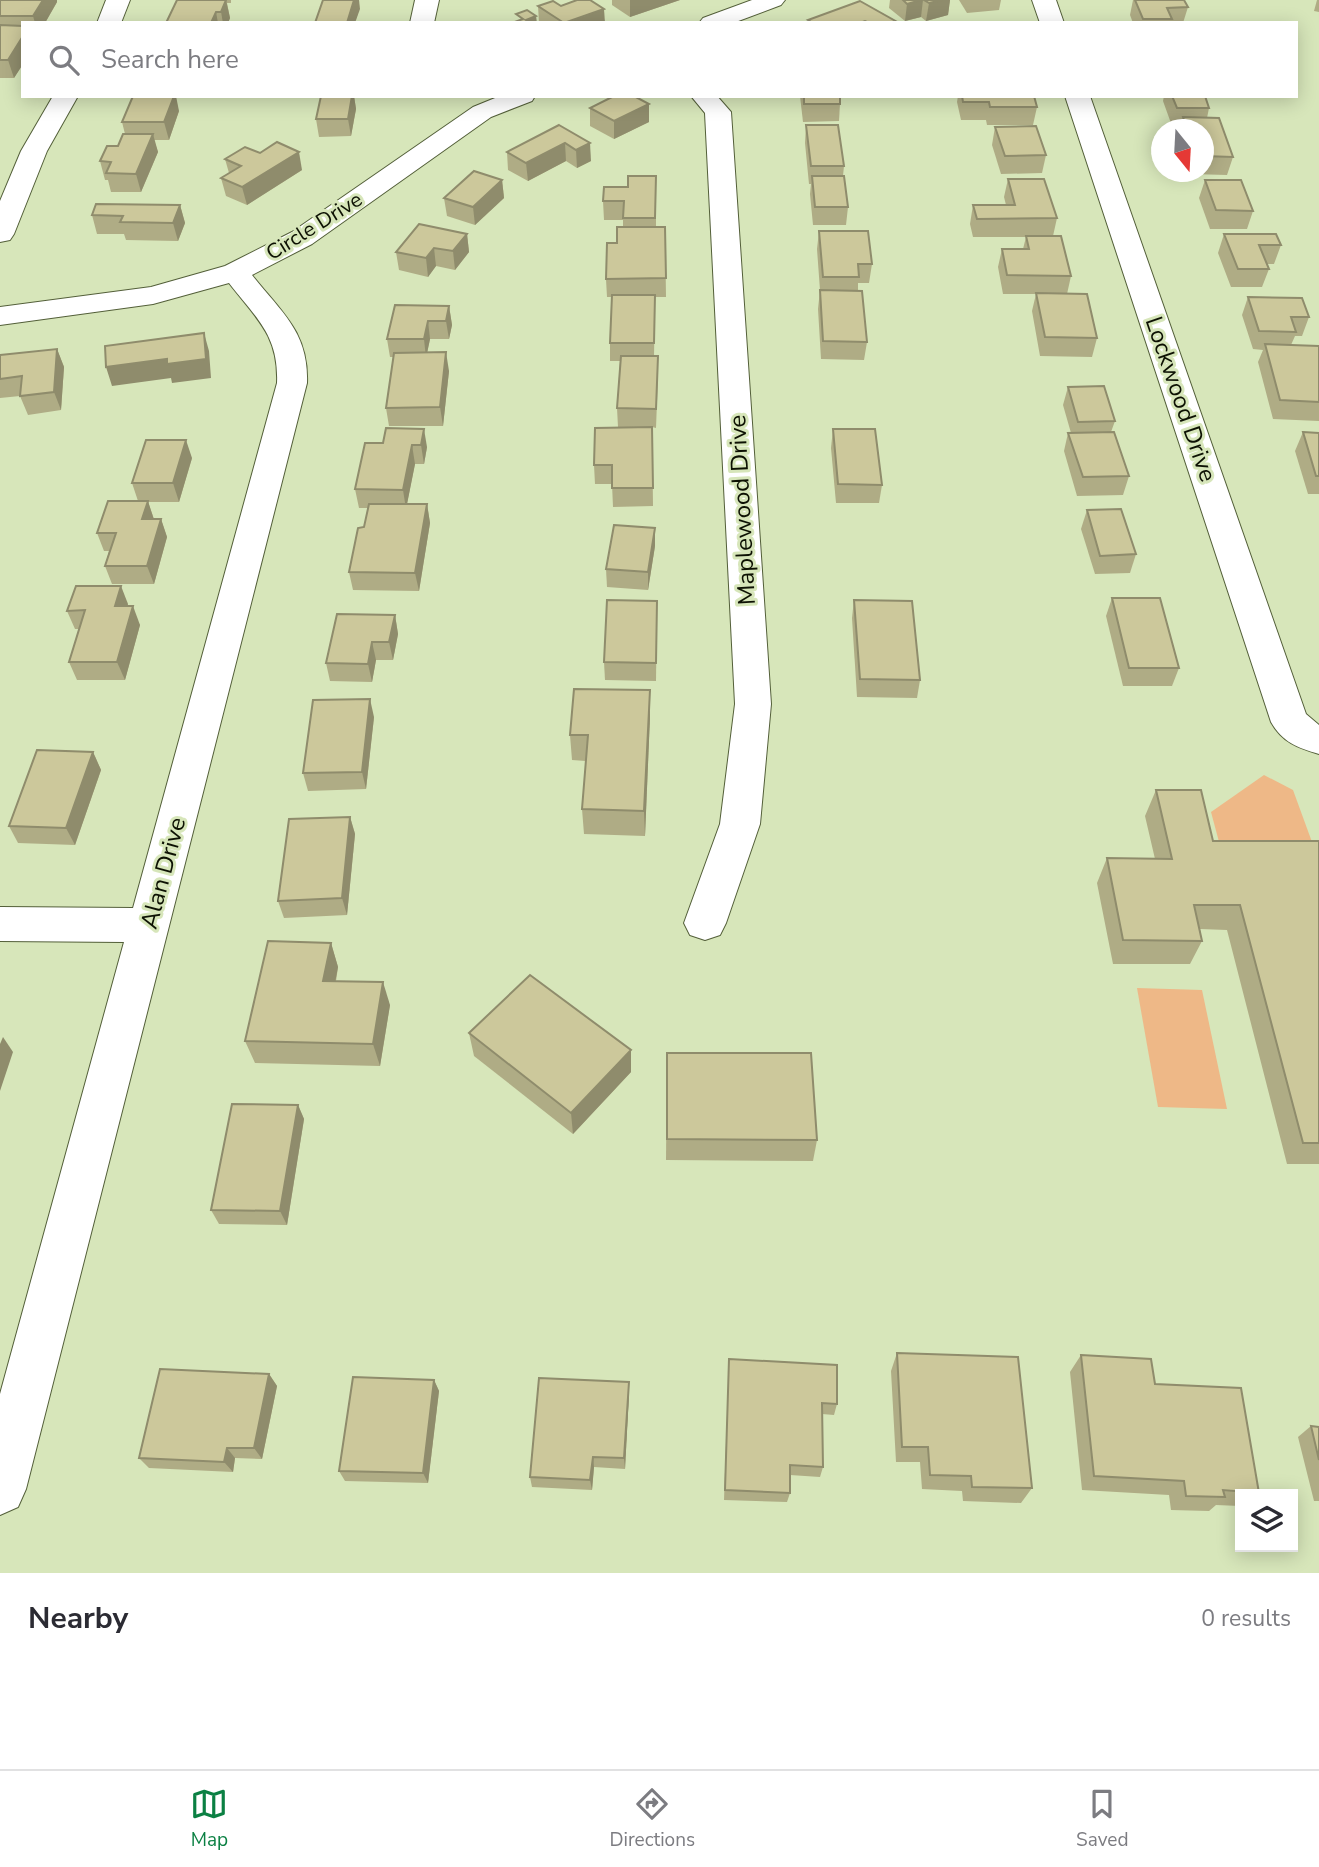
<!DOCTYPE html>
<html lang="en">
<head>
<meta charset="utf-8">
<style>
  :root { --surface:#fff; --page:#f2f2f3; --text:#2b2b33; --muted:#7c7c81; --line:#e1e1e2; --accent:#0b8043 }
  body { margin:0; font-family:"Nunito Sans",sans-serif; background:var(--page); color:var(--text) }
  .controls { position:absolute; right:21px; bottom:21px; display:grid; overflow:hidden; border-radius:0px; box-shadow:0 4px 18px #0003 }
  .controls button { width:63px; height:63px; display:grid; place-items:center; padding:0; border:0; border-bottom:2px solid var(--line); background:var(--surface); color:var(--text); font:35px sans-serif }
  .compass { position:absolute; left:1151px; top:119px; width:63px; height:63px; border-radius:50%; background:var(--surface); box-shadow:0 4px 18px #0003; rotate:162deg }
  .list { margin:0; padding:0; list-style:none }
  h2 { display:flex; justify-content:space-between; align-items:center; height:91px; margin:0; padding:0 28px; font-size:30px }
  h2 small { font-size:23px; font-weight:400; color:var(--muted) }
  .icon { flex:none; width:38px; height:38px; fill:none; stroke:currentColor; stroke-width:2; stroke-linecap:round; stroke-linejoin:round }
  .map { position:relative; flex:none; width:1319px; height:1573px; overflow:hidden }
  .search { position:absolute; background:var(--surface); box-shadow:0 4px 18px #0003; left:21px; right:21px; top:21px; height:77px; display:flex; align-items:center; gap:18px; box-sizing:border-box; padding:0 24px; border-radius:0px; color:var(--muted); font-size:26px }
  .sheet { height:196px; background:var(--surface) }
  nav { display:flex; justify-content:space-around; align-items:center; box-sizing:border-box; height:98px; border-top:2px solid var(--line); background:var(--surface); font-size:19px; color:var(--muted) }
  nav a { display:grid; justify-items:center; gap:4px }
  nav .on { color:var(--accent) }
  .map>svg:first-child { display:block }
</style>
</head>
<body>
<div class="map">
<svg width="1319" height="1573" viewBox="0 0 1319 1573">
  <rect width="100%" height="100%" fill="#d7e6ba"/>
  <!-- green -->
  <g fill="#eeb887">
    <polygon points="1264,775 1293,790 1316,853 1222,853 1211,812"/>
    <polygon points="1137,988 1202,990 1227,1109 1158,1107"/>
  </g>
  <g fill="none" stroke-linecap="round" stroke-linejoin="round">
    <!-- street casing -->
    <g stroke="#535f39" stroke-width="2">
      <g id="street">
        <polygon points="106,0 130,0 121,23 97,23"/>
        <polygon points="415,0 439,0 434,23 410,23"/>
        <polygon points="752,0 785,0 781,5 733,23 699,23 703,18"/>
        <polygon points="1032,0 1056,0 1064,23 1040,23"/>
        <polygon points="53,96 78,96 47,151 14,234 10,240 0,242 0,201 21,151"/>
        <path d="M500 96H535L532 101 491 117 312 244 252 275C281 312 309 332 307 383L26 1489 18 1507 0 1515V1394L124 942 0 941V907L133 908 277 383C279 335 256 318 229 283L153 304 0 325V307L151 287 225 266 292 232 473 107Z"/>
        <polygon points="691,96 717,96 731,112 771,704 760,824 726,923 720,935 705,940 690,935 684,923 720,824 735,704 705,113"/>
        <path d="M1065 96H1090L1306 714 1319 725V754C1298 748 1282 742 1271 722Z"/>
      </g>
    </g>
    <!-- street -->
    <use href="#street" fill="#fff" fill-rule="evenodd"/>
  </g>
  <!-- wall -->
  <g fill="#afac85">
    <polygon points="0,0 57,2 45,23 23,23 23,64 14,78 0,78"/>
    <polygon points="177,0 231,0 231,3 227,3 230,18 228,23 166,23"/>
    <polygon points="612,0 680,0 630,17 612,5"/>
    <polygon points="890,0 950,0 948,15 926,21 921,17 905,21 889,8"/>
    <polygon points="959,0 1001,0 999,10 967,13"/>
    <polygon points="1133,0 1184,0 1188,7 1183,23 1133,23 1130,15"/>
    <polygon points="1317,0 1319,0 1319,12 1314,11"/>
    <polygon points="538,6 605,23 539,23"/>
    <polygon points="311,96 354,96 356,109 351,136 319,137 316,119 321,96"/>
    <polygon points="800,96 840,96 840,104 839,121 803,122"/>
    <polygon points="958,96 1034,96 1037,107 1033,125 987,125 986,120 961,120 957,102"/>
    <polygon points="1164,96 1205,96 1209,108 1207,118 1233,157 1227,175 1190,174 1189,172 1203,172 1203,130 1180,130 1181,126 1172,126 1163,101"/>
    <polygon points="590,108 649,122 614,139 590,126"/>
    <polygon points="179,111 169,140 154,140 158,152 141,192 111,192 108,180 105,180 100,161 118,146 125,134 122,122"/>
    <polygon points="559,125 591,161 577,168 566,161 528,181 508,170 507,152"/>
    <polygon points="806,125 844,166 843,176 848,207 846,225 813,225 810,194 811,184 809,184 805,143"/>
    <polygon points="995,127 1046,155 1042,173 1001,174 992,145"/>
    <polygon points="225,159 302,170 247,205 226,196 221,178 229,173"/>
    <polygon points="656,176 656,227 665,227 666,297 655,297 654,356 658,356 658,375 656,428 652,427 653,506 613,507 612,484 595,484 594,465 639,427 618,427 617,408 620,361 610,361 610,343 612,297 607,297 606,279 617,243 623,227 623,220 604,220 603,201 628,187"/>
    <polygon points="1008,179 1057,218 1053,236 1071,276 1067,294 1097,338 1092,357 1040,356 1032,311 1036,294 1003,294 998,267 1002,249 1023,249 1026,237 973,237 970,224 973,205 1006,205 1004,197"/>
    <polygon points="502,180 504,198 475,225 447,216 444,198"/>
    <polygon points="1205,180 1253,211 1247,229 1210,229 1199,198"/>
    <polygon points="180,205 185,223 178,241 126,240 124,234 97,234 92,215"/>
    <polygon points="819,231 872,264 869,283 858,283 858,291 867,342 864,360 821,359 818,309 820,290 817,249"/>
    <polygon points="467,234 469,252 455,270 436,266 428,277 399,270 396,252"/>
    <polygon points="1224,234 1281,245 1274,264 1267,264 1269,269 1262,287 1231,287 1218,253"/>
    <polygon points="1248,297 1309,317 1302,336 1295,336 1291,345 1319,346 1319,421 1273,419 1258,362 1263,350 1253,349 1242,315"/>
    <polygon points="449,306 452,325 449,339 430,339 427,353 449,371 443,426 389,426 386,408 393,357 390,357 387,339"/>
    <polygon points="57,349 64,367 61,410 28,415 20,396 0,398 0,355"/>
    <polygon points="1068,387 1115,421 1111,432 1129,476 1123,495 1077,496 1064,451 1068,433 1071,433 1063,405"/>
    <polygon points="386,428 427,447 424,464 415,464 407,504 427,504 430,523 419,591 353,590 349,572 364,527 368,508 359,508 355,489 383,443"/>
    <polygon points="833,429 882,485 879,503 836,503 831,448"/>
    <polygon points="1303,432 1319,433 1319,494 1308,494 1295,451"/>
    <polygon points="192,458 179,502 148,502 154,519 161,519 167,537 154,584 112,584 105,566 109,551 104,551 97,533 138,501 132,483"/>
    <polygon points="1087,510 1136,554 1130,573 1095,574 1081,529"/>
    <polygon points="655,546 648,590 607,587 606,569"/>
    <polygon points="1112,598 1179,668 1172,686 1123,686 1106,616"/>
    <polygon points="854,600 920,680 917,698 857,697 852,618"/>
    <polygon points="657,601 656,681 605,680 604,662"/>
    <polygon points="128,604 127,606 140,625 125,680 77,680 69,662 79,629 75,629 67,611"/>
    <polygon points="395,615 398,634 393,660 376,660 372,682 330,681 326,663"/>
    <polygon points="650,716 645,836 584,834 582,809 586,761 572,760 570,735"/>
    <polygon points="374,717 366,789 308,791 303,773"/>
    <polygon points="93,752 101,770 75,845 18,843 9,826"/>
    <polygon points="1156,790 1213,841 1319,841 1319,1164 1287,1164 1227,930 1200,929 1202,941 1190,964 1113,964 1097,883 1107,858 1155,859 1145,816"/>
    <polygon points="350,817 355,834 347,915 284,918 278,901"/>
    <polygon points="331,943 338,967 336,981 390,1005 380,1066 255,1063 245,1041"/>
    <polygon points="469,1033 631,1072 573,1134 474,1056"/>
    <polygon points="667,1053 817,1140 813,1161 666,1160"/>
    <polygon points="298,1105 304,1119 287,1225 219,1224 211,1210"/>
    <polygon points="897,1353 1032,1488 1021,1503 963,1501 962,1491 922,1489 920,1462 896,1462 891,1371"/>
    <polygon points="1081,1355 1155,1384 1259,1493 1257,1494 1240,1494 1240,1506 1216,1505 1209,1511 1171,1510 1169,1495 1082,1490 1070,1372"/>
    <polygon points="729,1359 837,1404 834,1415 822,1414 823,1467 820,1477 790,1475 790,1493 787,1502 724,1500"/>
    <polygon points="269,1374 277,1386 262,1459 235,1458 233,1472 149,1468 139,1458"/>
    <polygon points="434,1380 439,1391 428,1483 345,1481 339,1471"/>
    <polygon points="629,1382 629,1394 625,1469 594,1467 592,1490 532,1487 530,1477"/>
    <polygon points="1311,1426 1319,1427 1319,1501 1314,1501 1298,1437"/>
  </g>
  <!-- shaded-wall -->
  <g fill="#8f8c6c">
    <polygon points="43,0 57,0 57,2 45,23 35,23 33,16"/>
    <polygon points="226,0 230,18 228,23 223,23 221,12"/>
    <polygon points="354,0 359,0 360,9 355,23 347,23"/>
    <polygon points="630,0 680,0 630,17"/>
    <polygon points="921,0 923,0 921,17 905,21 907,4"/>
    <polygon points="942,0 950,0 948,15 926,21 929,3"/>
    <polygon points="604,9 605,23 566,23"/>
    <polygon points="216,12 218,23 211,23"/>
    <polygon points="536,16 537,23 526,23 526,20"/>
    <polygon points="23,36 23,64 14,78 8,60"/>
    <polygon points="174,96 176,96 179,111 169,140 164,122"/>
    <polygon points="352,96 354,96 356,109 351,136 348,119"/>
    <polygon points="649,104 649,122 614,139 614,121"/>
    <polygon points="153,134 158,152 141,192 136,174"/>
    <polygon points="565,143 566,161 528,181 526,163"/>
    <polygon points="590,143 591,161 577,168 576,150"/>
    <polygon points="299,152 302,170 247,205 242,187"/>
    <polygon points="502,180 504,198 475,225 473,207"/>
    <polygon points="180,205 185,223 178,241 173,223"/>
    <polygon points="467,234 469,252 455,270 453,251"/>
    <polygon points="434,248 436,266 428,277 426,258"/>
    <polygon points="449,306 452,325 449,339 446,321"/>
    <polygon points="428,321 430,339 426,358 424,339"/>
    <polygon points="204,333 209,351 211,378 172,383 171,378 112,386 106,367"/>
    <polygon points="57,349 64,367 61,410 54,392"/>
    <polygon points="446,352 449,371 443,426 440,407"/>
    <polygon points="424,429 427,447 424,464 421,445"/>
    <polygon points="186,440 192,458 179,502 173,483"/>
    <polygon points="412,445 415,464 406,509 403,490"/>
    <polygon points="148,501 154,520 142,519"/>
    <polygon points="427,504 430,523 419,591 415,573"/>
    <polygon points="161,519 167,537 154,584 147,566"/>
    <polygon points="655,528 655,546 648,590 648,572"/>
    <polygon points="121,586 128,604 122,625 115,606"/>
    <polygon points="133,606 140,625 125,680 117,662"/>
    <polygon points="395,615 398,634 393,660 389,642"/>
    <polygon points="372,642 376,660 372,682 368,664"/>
    <polygon points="650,690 650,716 645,836 644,811"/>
    <polygon points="370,699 374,717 366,789 362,772"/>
    <polygon points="93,752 101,770 75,845 66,828"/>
    <polygon points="350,817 355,834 347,915 342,898"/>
    <polygon points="331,943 338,967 331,1004 323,981"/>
    <polygon points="383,982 390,1005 380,1066 373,1044"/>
    <polygon points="3,1037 13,1052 0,1091 0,1044"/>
    <polygon points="631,1050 631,1072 573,1134 571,1113"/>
    <polygon points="298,1105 304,1119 287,1225 280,1211"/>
    <polygon points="269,1374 277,1386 262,1459 254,1448"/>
    <polygon points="434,1380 439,1391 428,1483 423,1473"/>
    <polygon points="629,1382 629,1394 625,1469 624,1458"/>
    <polygon points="227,1448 235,1458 233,1472 224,1462"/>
    <polygon points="593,1457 594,1467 592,1490 590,1480"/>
  </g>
  <!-- building -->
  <g fill="#ccc89b" stroke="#8f8c6c" stroke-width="2">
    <polygon points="0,0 43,0 33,16 0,16"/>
    <polygon points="177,0 226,0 221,12 216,12 211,23 166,23"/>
    <polygon points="323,0 354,0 347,23 315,23"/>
    <polygon points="577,0 590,0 604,9 564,23 538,6 553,1 561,6"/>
    <polygon points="903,0 921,0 907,4"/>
    <polygon points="924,0 942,0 929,3"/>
    <polygon points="1135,0 1184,0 1188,7 1167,8 1172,19 1143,19"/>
    <polygon points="860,1 899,23 869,23 865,21 860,23 813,23 808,20"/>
    <polygon points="527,10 536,16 526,20 530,23 512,23 523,19 516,14"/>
    <polygon points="0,25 23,26 23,36 8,60 0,60"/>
    <polygon points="133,96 174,96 164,122 122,122"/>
    <polygon points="321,96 352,96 348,119 316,119"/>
    <polygon points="614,96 634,96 649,104 614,121 590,108"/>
    <rect x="804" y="96" width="36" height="8"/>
    <polygon points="962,96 1034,96 1037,107 990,107 989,102 963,102"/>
    <polygon points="1172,96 1205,96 1209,108 1177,108"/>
    <polygon points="1183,117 1219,118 1233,157 1203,156 1203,130 1187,130"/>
    <polygon points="559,125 590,143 576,150 565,143 526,163 507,152"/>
    <polygon points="806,125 838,125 844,166 811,166"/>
    <polygon points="1036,126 1046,155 1005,156 995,127"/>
    <polygon points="123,134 153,134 136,174 106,173 111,162 100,161 107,146 118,146"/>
    <polygon points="277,142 299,152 242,187 221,178 241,166 225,159 245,147 260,153"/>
    <polygon points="474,171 502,180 473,207 444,198"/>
    <polygon points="628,176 656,176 655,218 623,218 624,201 603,201 604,187 628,187"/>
    <polygon points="812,176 844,176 848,207 815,207"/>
    <polygon points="1008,179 1044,179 1057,218 977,219 973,205 1015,205"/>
    <polygon points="1205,180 1241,180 1253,211 1216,210"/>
    <polygon points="96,204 180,205 173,223 120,222 123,216 92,215"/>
    <polygon points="419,224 467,234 453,251 434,248 426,258 396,252"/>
    <polygon points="617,227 665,227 666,278 606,279 607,243 617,243"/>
    <polygon points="819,231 868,231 872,264 858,264 859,277 823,277"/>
    <polygon points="1224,234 1276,234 1281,245 1259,245 1269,269 1238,269"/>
    <polygon points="1026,236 1061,236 1071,276 1007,275 1002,249 1029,249"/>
    <polygon points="820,290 862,291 867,342 823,341"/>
    <polygon points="1036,293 1087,294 1097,338 1045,337"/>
    <polygon points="612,295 655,295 654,343 610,343"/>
    <polygon points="1248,297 1302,298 1309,317 1291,317 1296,332 1259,331"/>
    <polygon points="395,305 449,306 446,321 428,321 424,339 387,339"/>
    <polygon points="204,333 206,359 167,364 167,359 106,367 105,346"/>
    <polygon points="1265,344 1319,346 1319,402 1280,400"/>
    <polygon points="57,349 54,392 20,396 22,376 0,379 0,355"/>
    <polygon points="446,352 440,407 386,408 394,353"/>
    <polygon points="621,356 658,356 656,409 617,408"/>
    <polygon points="1104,386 1115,421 1078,422 1068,387"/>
    <polygon points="652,427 653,488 612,488 612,465 594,465 595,428"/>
    <polygon points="386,428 424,429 421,445 412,445 403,490 355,489 365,443 383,443"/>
    <polygon points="833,429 875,429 882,485 838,484"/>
    <polygon points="1114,432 1129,476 1083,477 1068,433"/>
    <polygon points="1303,432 1319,433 1319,476 1316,476"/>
    <polygon points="146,440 186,440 173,483 132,483"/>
    <polygon points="108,501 148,501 142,519 161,519 147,566 105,566 116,533 97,533"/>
    <polygon points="369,504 427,504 415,573 349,572 358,528 364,527"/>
    <polygon points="1121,509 1136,554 1100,556 1087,510"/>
    <polygon points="614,525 655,528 648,572 606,569"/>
    <polygon points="76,586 121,586 115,606 133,606 117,662 69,662 85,610 67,611"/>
    <polygon points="1112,598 1160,598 1179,668 1129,668"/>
    <polygon points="607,600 657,601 656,663 604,662"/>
    <polygon points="854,600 912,601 920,680 860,679"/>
    <polygon points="337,614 395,615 389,642 372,642 368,664 326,663"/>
    <polygon points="574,689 650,690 644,811 582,809 588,735 570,735"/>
    <polygon points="370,699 362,772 303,773 313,700"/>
    <polygon points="37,750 93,752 66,828 9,826"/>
    <polygon points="1156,790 1201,790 1213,841 1319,841 1319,1143 1303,1143 1240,905 1194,905 1202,941 1123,940 1107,858 1172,859"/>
    <polygon points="350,817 342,898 278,901 289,819"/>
    <polygon points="268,941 331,943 323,981 383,982 373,1044 245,1041"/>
    <polygon points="530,975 631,1050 571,1113 469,1033"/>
    <polygon points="667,1053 811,1053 817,1140 667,1139"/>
    <polygon points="232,1104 298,1105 280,1211 211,1210"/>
    <polygon points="897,1353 1018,1357 1032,1488 972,1487 971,1476 930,1475 928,1447 902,1447"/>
    <polygon points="1081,1355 1151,1359 1155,1384 1241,1388 1259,1493 1223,1490 1225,1497 1186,1496 1184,1481 1094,1476"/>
    <polygon points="729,1359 837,1365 837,1404 822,1403 823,1467 790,1465 790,1493 725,1490"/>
    <polygon points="160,1369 269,1374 254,1448 227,1448 224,1462 139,1458"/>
    <polygon points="353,1377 434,1380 423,1473 339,1471"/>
    <polygon points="539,1378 629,1382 624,1458 593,1457 590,1480 530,1477"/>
    <polygon points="1311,1426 1319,1427 1319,1460"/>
  </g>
  <g text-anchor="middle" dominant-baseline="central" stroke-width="6" stroke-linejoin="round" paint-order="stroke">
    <!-- far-street labels -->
    <g font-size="21" fill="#0d1103" stroke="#d7e6ba">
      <text transform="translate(314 226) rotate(-32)">Circle Drive</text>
    </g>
    <!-- street labels -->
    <g font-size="24" fill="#0d1103" stroke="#d7e6ba">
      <text transform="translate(1181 399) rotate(71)">Lockwood Drive</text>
      <text transform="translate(742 510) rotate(-93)">Maplewood Drive</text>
      <text transform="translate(163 873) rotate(-75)">Alan Drive</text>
    </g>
  </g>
</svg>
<div class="controls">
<button><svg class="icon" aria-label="layers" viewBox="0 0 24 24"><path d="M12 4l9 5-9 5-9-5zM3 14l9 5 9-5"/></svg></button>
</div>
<svg class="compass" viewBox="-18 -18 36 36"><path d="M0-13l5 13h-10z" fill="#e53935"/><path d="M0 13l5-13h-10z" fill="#7c7c81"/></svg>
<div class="search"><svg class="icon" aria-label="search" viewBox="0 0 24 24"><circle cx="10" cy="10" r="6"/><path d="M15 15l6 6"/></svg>Search here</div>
</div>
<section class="sheet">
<h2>Nearby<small>0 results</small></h2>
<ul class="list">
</ul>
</section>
<nav>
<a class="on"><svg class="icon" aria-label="map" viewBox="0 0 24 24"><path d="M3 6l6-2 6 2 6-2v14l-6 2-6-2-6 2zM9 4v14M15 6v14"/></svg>Map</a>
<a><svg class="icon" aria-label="directions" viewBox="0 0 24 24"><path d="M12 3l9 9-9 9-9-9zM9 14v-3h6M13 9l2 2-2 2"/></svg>Directions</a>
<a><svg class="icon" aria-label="saved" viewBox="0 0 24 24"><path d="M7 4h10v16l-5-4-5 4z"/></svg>Saved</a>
</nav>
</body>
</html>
